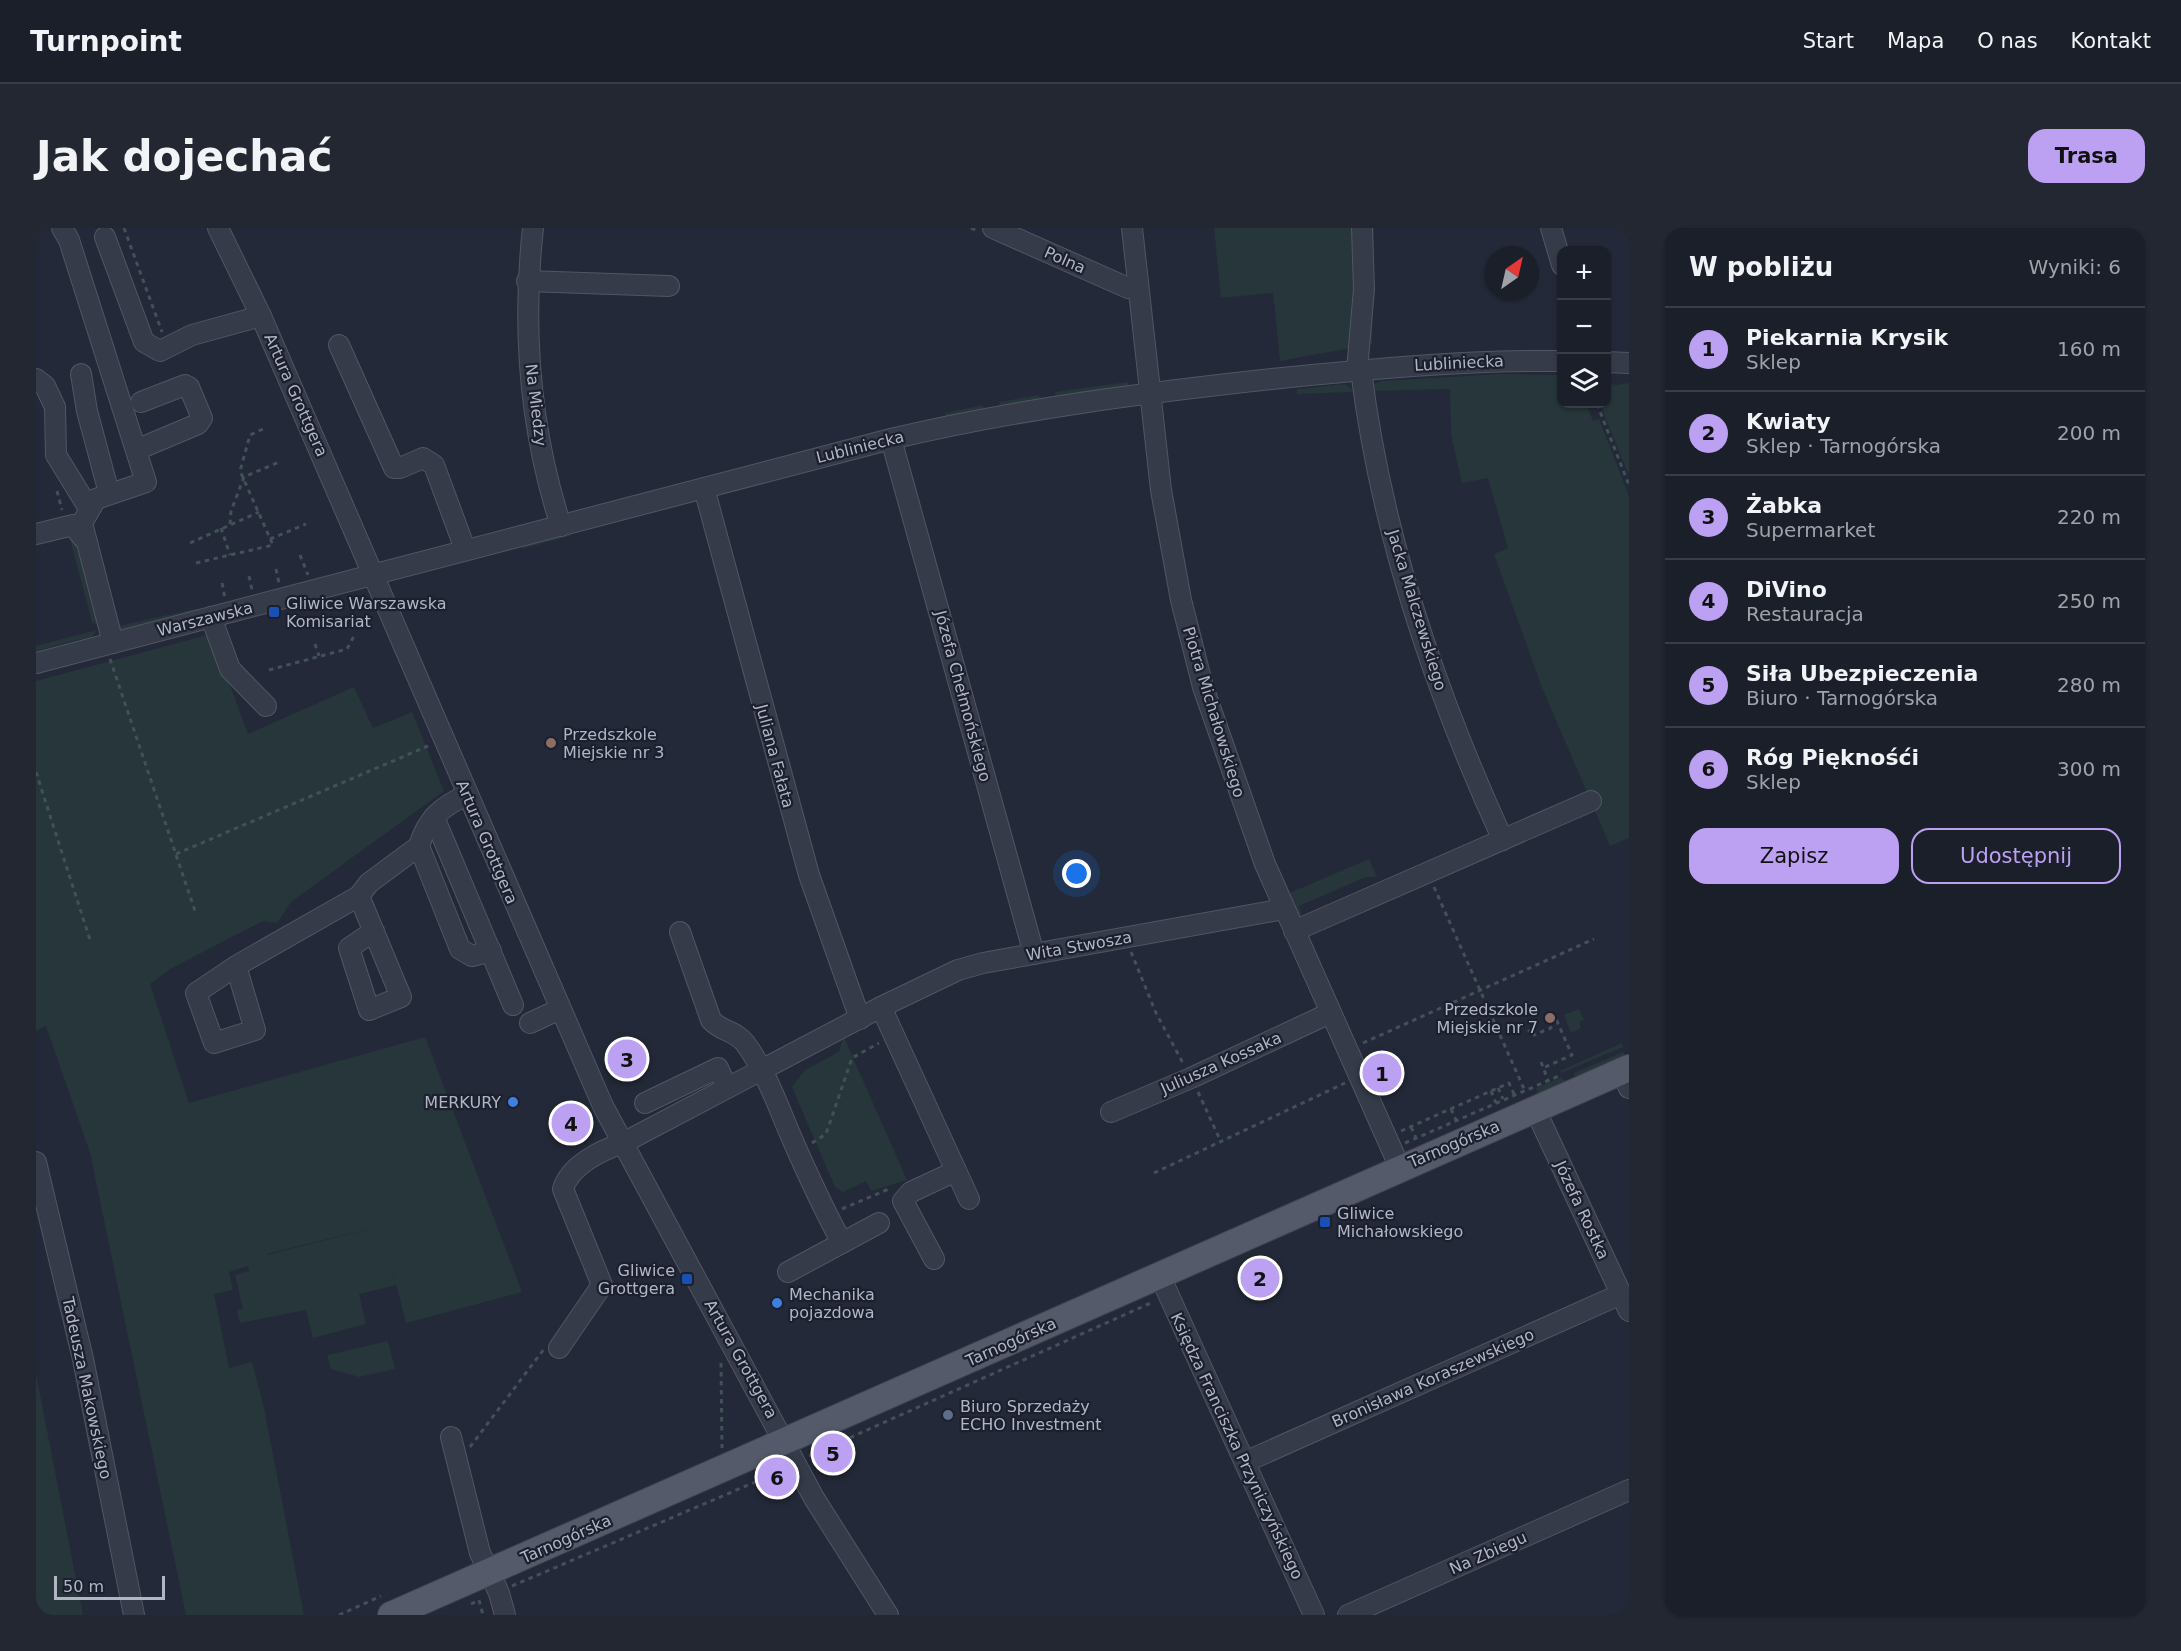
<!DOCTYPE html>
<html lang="pl">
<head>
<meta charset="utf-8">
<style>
  :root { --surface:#1a1f2a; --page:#232732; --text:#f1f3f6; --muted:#9fa2a8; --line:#383d47; --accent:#bca0f2 }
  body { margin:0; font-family:"DejaVu Sans",sans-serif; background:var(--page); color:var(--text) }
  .controls { position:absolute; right:18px; top:18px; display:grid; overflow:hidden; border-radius:12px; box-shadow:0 2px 4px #0004 }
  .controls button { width:54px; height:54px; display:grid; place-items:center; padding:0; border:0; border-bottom:2px solid var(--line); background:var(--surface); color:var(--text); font:30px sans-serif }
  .compass { position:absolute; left:1449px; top:18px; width:54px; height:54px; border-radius:50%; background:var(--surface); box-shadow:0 2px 4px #0004; rotate:34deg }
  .scale { position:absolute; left:18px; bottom:15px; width:111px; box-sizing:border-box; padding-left:6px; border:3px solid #b1b6c5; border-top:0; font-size:16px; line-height:21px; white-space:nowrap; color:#b1b6c5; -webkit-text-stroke:4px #1c202e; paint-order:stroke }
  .you { position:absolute; left:1041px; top:646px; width:21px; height:21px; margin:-15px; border:4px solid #fff; border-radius:50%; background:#1a73e8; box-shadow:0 0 0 9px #1a73e833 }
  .badge { display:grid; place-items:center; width:39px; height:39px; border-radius:50%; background:var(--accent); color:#111; font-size:20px; font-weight:700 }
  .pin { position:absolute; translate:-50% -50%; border:3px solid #fff; box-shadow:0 2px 6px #0006 }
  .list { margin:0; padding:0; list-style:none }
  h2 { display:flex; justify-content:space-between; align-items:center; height:78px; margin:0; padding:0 24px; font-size:26px }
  h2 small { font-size:20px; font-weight:400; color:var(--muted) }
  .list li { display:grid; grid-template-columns:39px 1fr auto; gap:18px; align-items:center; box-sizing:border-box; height:84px; padding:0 24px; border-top:2px solid var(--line) }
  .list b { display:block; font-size:22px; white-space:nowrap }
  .list p { margin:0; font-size:20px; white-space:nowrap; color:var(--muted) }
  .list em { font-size:20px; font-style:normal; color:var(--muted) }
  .actions { display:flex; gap:12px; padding:18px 24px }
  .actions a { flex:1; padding:14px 0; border:2px solid var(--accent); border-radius:18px; text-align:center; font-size:21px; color:var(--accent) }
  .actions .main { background:var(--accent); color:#111 }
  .icon { flex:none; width:33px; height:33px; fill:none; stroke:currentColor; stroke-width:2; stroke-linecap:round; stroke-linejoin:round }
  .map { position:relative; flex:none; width:1593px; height:1387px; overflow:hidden; border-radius:18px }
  header { display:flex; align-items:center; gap:36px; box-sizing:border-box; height:84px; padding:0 30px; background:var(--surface); border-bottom:2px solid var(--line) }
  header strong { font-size:28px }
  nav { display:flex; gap:33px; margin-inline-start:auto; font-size:21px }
  .intro { display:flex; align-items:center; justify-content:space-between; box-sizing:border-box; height:144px; padding:0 36px }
  h1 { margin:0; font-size:42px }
  .button { padding:15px 27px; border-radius:18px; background:var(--accent); color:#111; font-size:21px; font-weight:700 }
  main { display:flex; gap:36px; padding:0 36px }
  aside { flex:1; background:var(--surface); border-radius:18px; box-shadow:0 2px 4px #0004 }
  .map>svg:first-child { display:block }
</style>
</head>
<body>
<header>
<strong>Turnpoint</strong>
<nav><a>Start</a><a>Mapa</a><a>O nas</a><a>Kontakt</a></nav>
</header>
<div class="intro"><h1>Jak dojechać</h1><a class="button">Trasa</a></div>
<main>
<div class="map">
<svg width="1593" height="1387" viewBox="0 0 1593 1387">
  <rect width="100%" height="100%" fill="#232938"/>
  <!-- green -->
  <g fill="#26363a" fill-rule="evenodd">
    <polygon points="1178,0 1338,0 1336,116 1244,133 1237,65 1185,70"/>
    <polygon points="1462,146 1525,147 1526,176 1550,176 1557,193 1563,191 1593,268 1593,610 1574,618 1505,457 1458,326 1472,320 1452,250 1426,255 1415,207 1414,161 1334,163 1334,157 1347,153"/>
    <polygon points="1092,154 1093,160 1020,170 1019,164"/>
    <polygon points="1571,155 1581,157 1593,155 1593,248 1564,176 1570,176"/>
    <polygon points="1309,156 1319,164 1261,166 1261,161"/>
    <polygon points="1003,167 1004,173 964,180 963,174"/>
    <polygon points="947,177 948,183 910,191 909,185"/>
    <polygon points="534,303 534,308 486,321 488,315"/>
    <polygon points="34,311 41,318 62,391 60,396 56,394"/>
    <polygon points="163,380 152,386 85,403 78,399"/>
    <polygon points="60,402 55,412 47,415 45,411 0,423 0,418"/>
    <path d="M175 406 212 506 318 459 337 500 376 484 408 563 255 674 241 695 227 693 136 740 114 756 153 875 389 809 486 1064 370 1095 353 1029 360 1057 323 1066 330 1096 277 1110 270 1082 204 1095 201 1082 207 1081 199 1047 213 1043 212 1038 193 1044 197 1062 178 1066 193 1140 216 1134 228 1180 268 1387H150L54 925 10 798 0 803V453ZM346 998 231 1027H230L231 1026Z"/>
    <polygon points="1333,631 1341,649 1330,649 1263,678 1266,687 1260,686 1251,666"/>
    <polygon points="1543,781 1548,792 1543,794 1545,800 1535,805 1528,787"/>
    <polygon points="809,811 817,830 871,952 835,963 830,953 807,964 799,959 756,859 769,842 803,824 806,813"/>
    <polygon points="1586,815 1587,819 1525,845 1524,843"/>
    <polygon points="1587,824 1589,828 1540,850 1538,845"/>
    <polygon points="1526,849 1529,854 1502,866 1500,860"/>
    <polygon points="352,1113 359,1141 323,1149 295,1141 291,1127"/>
    <polygon points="0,1146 47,1387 0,1387"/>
  </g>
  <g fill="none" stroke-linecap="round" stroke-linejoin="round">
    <!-- minor casing -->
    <g stroke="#515664" stroke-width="22">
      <g id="minor">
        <polyline points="26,0 33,12 110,254 60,271 46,295 77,415"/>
        <polyline points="182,0 225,88 567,878 778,1270 852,1387"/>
        <path d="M497 0C486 100 494 202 525 298"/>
        <polyline points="957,0 1092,60 1101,58"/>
        <polyline points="1096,0 1125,262 1145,372 1167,459 1229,636 1364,940"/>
        <polyline points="1515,0 1526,37"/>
        <polyline points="69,9 108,114 124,123 156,107 225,88"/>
        <polyline points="491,53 633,58"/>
        <polyline points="303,117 358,240 364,240 387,230 398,237 429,321"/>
        <polyline points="1570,134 1593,135"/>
        <polyline points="1321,142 1328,61 1326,0"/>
        <path d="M1325 142C1345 305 1399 464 1467 612"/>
        <polyline points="45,146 51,183 73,265"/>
        <polyline points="0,151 9,158 19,179 20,227 52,279"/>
        <polyline points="855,211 998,726"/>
        <polyline points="100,222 162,196 166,190 153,159 149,157 105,174"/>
        <polyline points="668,260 773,647 824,791"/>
        <polyline points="0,306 37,297 47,310"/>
        <polyline points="175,389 194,441 230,478"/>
        <path d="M0 435 855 211C981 181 1108 165 1236 151 1333 141 1428 132 1526 133"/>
        <path d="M431 567C406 578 391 591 383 618L424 721 436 728 455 723"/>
        <polyline points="398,589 477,777"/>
        <polyline points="323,668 365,769 333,782 313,720 338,703"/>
        <polyline points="1258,703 1555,573"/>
        <path d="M644 704 675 792C684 803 700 803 709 815 729 842 741 875 754 906 770 943 787 980 806 1015"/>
        <polyline points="200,738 219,802 178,815 160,765 200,738 323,668 333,655 383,618"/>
        <polyline points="845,779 933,971"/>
        <polyline points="494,795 524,781"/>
        <polyline points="1585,843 1593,860"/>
        <polyline points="609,875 682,840 691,860"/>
        <polyline points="1499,881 1593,1083"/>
        <polyline points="1075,884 1155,850 1294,785"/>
        <polyline points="0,934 47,1131 98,1387"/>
        <polyline points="898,1031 867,973 875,964 920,943"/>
        <polyline points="752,1044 843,995"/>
        <polyline points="1124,1048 1278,1387"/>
        <path d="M523 1120 566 1057 527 961C534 937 566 922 587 915L845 779 922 742 947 735 1248 681"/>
        <polyline points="415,1209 444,1325 463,1365 469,1387"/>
        <polyline points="1209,1234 1585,1066"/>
        <polyline points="1312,1387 1593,1262"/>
      </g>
    </g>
    <!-- major casing -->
    <g stroke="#3f4452" stroke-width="28">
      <polyline id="major" points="355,1387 1593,840"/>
    </g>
    <!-- path -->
    <g stroke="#425157" stroke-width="3" stroke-dasharray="4.5 4.5" stroke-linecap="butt">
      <polyline points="88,0 126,104"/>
      <polyline points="935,0 942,3"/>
      <polyline points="1561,176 1593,257"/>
      <polyline points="21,263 26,282"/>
      <polyline points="194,296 195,283 208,249 243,234"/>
      <polyline points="185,300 194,327"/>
      <polyline points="234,311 270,296"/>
      <polyline points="154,315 223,284"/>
      <polyline points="264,327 272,347"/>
      <polyline points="160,335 237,317 204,243 214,207 227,201"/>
      <polyline points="240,341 243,355"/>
      <polyline points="213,348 216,362"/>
      <polyline points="186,355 189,370"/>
      <polyline points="279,416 283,428"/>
      <polyline points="74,431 159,683"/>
      <polyline points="233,442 311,421 318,408"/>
      <polyline points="0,544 54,712"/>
      <polyline points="140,626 392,518"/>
      <polyline points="1398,659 1488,861"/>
      <polyline points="1095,724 1120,785 1148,837"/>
      <polyline points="1492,804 1496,801 1498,807 1515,800 1513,794 1520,791 1536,827 1507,840"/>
      <polyline points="1327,815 1558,711"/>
      <polyline points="1505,834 1512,852"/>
      <polyline points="1462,860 1467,871"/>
      <polyline points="1455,863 1460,875"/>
      <polyline points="1162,864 1185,914"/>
      <polyline points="1415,881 1420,892"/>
      <polyline points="1375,899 1380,910"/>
      <polyline points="1365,903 1473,855 1478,866"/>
      <polyline points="776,915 790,906 816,830 843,815"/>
      <polyline points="1369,915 1525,847"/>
      <polyline points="1118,945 1309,855"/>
      <polyline points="806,981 855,960"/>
      <polyline points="685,1135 686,1220"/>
      <polyline points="434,1219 508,1121"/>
      <polyline points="773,1228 1117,1074"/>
      <polyline points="476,1358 745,1243"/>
      <polyline points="435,1376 443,1372 447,1387"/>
      <polyline points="303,1387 345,1368"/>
    </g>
    <!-- minor -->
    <use href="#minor" stroke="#363b49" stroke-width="20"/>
    <!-- major -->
    <use href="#major" stroke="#545a69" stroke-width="26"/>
  </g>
  <!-- markers -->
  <g fill="#1a4fb4" stroke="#1c202e" stroke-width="2">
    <rect x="232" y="378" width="12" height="12" rx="3"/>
    <rect x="1283" y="988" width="12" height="12" rx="3"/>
    <rect x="645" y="1045" width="12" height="12" rx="3"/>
  </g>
  <g fill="#8d6e63" stroke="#1c202e" stroke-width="2">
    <circle cx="515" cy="515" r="6"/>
    <circle cx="1514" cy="790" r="6"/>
  </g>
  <g fill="#3f7fe0" stroke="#1c202e" stroke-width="2">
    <circle cx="477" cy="874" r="6"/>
    <circle cx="741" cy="1075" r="6"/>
  </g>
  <circle fill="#5c6f8a" stroke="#1c202e" stroke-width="2" cx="912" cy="1187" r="6"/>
  <g text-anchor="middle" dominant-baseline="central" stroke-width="4.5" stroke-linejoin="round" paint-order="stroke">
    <!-- street labels -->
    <g font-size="16" fill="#b1b6c5" stroke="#1c202e">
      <text transform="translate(1029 32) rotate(24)">Polna</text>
      <text transform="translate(1423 135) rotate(-3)">Lubliniecka</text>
      <text transform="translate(260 167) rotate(66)">Artura Grottgera</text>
      <text transform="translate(500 177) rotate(83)">Na Miedzy</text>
      <text transform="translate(824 219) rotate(-14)">Lubliniecka</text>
      <text transform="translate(1381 382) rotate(73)">Jacka Malczewskiego</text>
      <text transform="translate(169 391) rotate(-14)">Warszawska</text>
      <text transform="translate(927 468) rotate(75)">Józefa Chełmońskiego</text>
      <text transform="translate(1178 484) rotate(73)">Piotra Michałowskiego</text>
      <text transform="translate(739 528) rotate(75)">Juliana Fałata</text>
      <text transform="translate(451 614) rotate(67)">Artura Grottgera</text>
      <text transform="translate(1043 718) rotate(-10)">Wita Stwosza</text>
      <text transform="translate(1185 835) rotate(-24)">Juliusza Kossaka</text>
      <text transform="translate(1418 916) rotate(-23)">Tarnogórska</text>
      <text transform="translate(1546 982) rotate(65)">Józefa Rostka</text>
      <text transform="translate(975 1114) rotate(-24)">Tarnogórska</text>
      <text transform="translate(705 1131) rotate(61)">Artura Grottgera</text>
      <text transform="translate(1397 1150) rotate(-24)">Bronisława Koraszewskiego</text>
      <text transform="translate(51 1160) rotate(78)">Tadeusza Makowskiego</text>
      <text transform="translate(1201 1218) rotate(65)">Księdza Franciszka Przyniczyńskiego</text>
      <text transform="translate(530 1311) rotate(-24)">Tarnogórska</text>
      <text transform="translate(1452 1325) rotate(-24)">Na Zbiegu</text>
    </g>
    <!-- poi labels -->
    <g font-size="16" fill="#b1b6c5" stroke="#1c202e" text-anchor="start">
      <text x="250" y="375">Gliwice Warszawska<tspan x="250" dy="18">Komisariat</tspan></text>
      <text x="527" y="506">Przedszkole<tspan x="527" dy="18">Miejskie nr 3</tspan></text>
      <text x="1502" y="781" text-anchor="end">Przedszkole<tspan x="1502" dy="18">Miejskie nr 7</tspan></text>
      <text x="465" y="874" text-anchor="end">MERKURY</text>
      <text x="1301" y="985">Gliwice<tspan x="1301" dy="18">Michałowskiego</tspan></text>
      <text x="639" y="1042" text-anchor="end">Gliwice<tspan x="639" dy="18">Grottgera</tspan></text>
      <text x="753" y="1066">Mechanika<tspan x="753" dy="18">pojazdowa</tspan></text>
      <text x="924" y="1178">Biuro Sprzedaży<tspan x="924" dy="18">ECHO Investment</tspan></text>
    </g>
  </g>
</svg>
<div class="controls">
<button>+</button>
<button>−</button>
<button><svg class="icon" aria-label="layers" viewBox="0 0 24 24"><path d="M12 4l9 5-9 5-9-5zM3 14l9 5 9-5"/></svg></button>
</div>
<svg class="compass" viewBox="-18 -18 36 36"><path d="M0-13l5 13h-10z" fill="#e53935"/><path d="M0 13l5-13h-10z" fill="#9fa2a8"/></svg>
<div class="scale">50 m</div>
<div class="you"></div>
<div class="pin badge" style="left:1346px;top:845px">1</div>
<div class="pin badge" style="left:1224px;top:1050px">2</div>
<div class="pin badge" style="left:591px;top:831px">3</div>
<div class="pin badge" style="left:535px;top:895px">4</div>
<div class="pin badge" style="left:797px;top:1225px">5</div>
<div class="pin badge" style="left:741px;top:1249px">6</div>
</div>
<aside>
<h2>W pobliżu<small>Wyniki: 6</small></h2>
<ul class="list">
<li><span class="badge">1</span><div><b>Piekarnia Krysik</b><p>Sklep</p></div><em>160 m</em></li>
<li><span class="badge">2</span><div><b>Kwiaty</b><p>Sklep · Tarnogórska</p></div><em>200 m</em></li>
<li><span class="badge">3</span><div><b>Żabka</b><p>Supermarket</p></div><em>220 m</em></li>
<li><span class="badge">4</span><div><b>DiVino</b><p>Restauracja</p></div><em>250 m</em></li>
<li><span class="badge">5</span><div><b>Siła Ubezpieczenia</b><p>Biuro · Tarnogórska</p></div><em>280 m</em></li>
<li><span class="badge">6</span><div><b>Róg Pięknośći</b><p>Sklep</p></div><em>300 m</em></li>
</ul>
<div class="actions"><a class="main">Zapisz</a><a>Udostępnij</a></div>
</aside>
</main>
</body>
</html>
